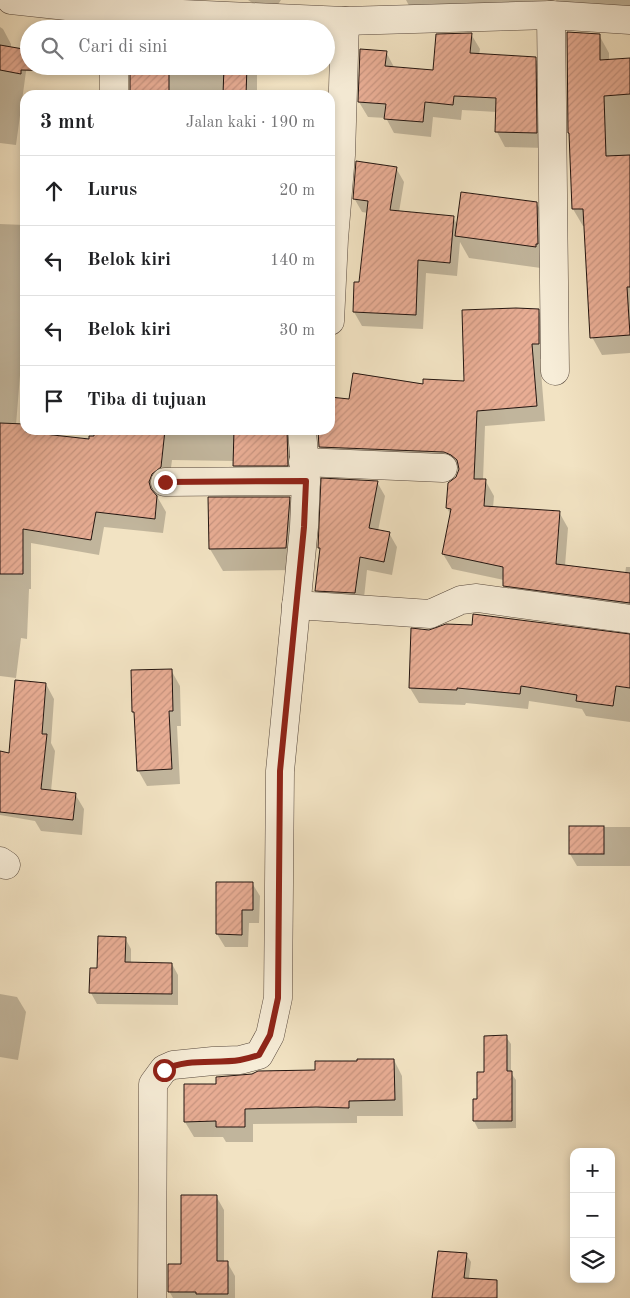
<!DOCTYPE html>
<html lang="id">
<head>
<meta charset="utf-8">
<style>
  :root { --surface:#fff; --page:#f6f6f6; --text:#202124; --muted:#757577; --line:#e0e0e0 }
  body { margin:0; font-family:"Old Standard TT",serif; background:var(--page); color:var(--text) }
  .controls { position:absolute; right:15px; bottom:15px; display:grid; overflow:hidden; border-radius:10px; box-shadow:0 2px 8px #0003 }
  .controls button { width:45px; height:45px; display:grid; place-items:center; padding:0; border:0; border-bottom:1px solid var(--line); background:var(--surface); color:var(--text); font:25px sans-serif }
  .stop { position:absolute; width:15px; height:15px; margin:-11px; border:4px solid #8f2418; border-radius:50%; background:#fff }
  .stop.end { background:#8f2418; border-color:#fff; box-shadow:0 1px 5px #0008 }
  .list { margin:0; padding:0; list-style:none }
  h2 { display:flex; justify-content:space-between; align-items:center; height:65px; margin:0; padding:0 20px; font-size:21px }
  h2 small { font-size:16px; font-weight:400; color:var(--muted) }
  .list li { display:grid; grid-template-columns:32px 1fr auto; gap:15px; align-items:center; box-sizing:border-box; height:70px; padding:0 20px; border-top:1px solid var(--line) }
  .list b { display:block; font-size:19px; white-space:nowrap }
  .list em { font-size:16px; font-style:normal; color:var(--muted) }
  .icon { flex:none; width:28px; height:28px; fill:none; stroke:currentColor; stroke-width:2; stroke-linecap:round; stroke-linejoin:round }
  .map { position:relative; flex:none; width:630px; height:1298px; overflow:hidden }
  .search { position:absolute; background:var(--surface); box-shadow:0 2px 8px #0003; left:20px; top:20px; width:315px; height:55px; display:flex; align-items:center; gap:12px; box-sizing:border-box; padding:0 18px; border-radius:28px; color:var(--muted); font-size:19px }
  .panel { position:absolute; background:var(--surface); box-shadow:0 2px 8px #0003; left:20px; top:90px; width:315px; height:345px; border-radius:15px }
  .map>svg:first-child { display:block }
</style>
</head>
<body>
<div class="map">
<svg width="630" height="1298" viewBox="0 0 630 1298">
  <defs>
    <pattern id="building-hatch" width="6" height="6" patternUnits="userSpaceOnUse" patternTransform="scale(1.25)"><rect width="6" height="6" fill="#e8ad94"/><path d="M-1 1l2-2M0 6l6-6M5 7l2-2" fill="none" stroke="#c7947f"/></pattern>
  </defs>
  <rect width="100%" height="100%" fill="#f2e3c3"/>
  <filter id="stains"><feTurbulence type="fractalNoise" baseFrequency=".004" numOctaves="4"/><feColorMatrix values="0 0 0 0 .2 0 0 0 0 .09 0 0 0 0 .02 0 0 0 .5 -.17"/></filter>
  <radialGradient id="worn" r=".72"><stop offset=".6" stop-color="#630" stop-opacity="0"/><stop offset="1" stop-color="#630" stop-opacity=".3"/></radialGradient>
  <!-- shadow -->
  <g fill="#0003">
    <polygon points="248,0 281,0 271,15"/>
    <polygon points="406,0 630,0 630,15 565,17 556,0 474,4 413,13"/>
    <polygon points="0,27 3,29 11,44 11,48 27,64 16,145 0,143"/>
    <polygon points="471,34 480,49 479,55 535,58 544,73 545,148 505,147 497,132 497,112 462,110 461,120 433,117 431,137 394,133 386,118 368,117 359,102 386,52 394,67 434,71"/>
    <polygon points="599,35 609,53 609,61 630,59 630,353 602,355 592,337 585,226 583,226 573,209"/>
    <polygon points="100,66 253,66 257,74 257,95 131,95 131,70"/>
    <polygon points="396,168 404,182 399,212 453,217 458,226 537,204 549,226 548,269 469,258 460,242 457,276 426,273 423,329 362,326 354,312 360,284 368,213 362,212 354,198"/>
    <polygon points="0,224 25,225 25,313 16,425 25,430 29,430 31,434 90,440 95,437 95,430 309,430 296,480 243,481 234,466 234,461 172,460 169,483 160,489 158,498 166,512 163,533 104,527 99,555 31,543 31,589 29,589 27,639 21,638 16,678 0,676"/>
    <polygon points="538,310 547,325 547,359 540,359 545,421 485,426 483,480 485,480 494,496 493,508 559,512 568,528 565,566 625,574 626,567 630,567 630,617 513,601 504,585 504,580 452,569 443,554 451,516 447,508 460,469 453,467 329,462 320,447 319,431 314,430 330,430 330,398 350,400 424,386 465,382"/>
    <polygon points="377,482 385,496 378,531 389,533 397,547 392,575 367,570 363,607 325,604 317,590 321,551 319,547"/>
    <polygon points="289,498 302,520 298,570 223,571 210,549 209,499"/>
    <polygon points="630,635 630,722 586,716 582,709 529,701 528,709 466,703 465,705 419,703 410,688"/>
    <polygon points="171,670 180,686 181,726 177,726 180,784 147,786 138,770 136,717 133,712"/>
    <polygon points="46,684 54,699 51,743 55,751 51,791 75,794 84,809 82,835 41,831 35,821 0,815 0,752 10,754"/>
    <polygon points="571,827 630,827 630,866 577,866 570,854"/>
    <polygon points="217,883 252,883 260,896 259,923 249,923 248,947 225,947 217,934"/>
    <polygon points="125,938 131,949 131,963 172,964 178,975 178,1005 97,1004 91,993"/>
    <polygon points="0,994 17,997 26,1012 18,1060 0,1057"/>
    <polygon points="506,1037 511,1044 511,1073 516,1080 516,1128 478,1129 474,1121 485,1073"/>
    <polygon points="394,1060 402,1076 403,1116 357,1116 357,1123 253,1124 253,1142 226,1142 223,1137 194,1137 185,1122 218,1085 252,1076 317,1071"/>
    <polygon points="216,1196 224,1210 224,1262 227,1262 235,1276 235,1298 173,1298 169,1291"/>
    <polygon points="466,1254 471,1262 468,1285 485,1298 433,1298"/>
  </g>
  <!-- building -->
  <g fill="url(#building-hatch)" stroke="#231510">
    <polygon points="51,24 103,26 103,29 50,29"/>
    <polygon points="567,32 600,34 600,60 630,58 630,94 604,96 606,156 630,155 630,287 627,287 630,335 590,338 583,209 572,209 569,133 568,133"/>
    <polygon points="472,33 470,53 536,57 537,133 495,132 496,98 454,96 453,105 425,102 423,122 384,119 386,104 358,102 360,49 387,51 385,66 433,70 436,34"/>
    <polygon points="0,45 29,50 29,66 98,66 98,72 21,70 21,74 0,70"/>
    <rect x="130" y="66" width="39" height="29"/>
    <polygon points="224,66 247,66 246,95 223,95"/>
    <polygon points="356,161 397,167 390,210 454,216 450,263 418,260 416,315 353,312 354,282 359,282 368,201 353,199"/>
    <polygon points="461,192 537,202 538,244 536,244 536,247 455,236"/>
    <polygon points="516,308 539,309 539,344 532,344 537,406 477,411 474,479 486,479 484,506 560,511 556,564 630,573 630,603 503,586 503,567 442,554 451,509 446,508 448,483 456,477 459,469 457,460 451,455 444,452 319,447 318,430 330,430 330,397 349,399 353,373 423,384 423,379 464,381 462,310"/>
    <polygon points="0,423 25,424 26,432 89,439 89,436 94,436 94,430 165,430 161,467 152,474 149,482 151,489 157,496 155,519 96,512 91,540 23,529 23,574 0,574"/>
    <polygon points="234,430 287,430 288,466 233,466"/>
    <polygon points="321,478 378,481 369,528 390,532 384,562 360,557 355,593 315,591 320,548 318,548"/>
    <polygon points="208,497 290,497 286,548 209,549"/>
    <polygon points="473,614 630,634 630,688 616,686 613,706 576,701 577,695 521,686 520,694 457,688 457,690 409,688 411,628 429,630 446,624 472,625"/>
    <polygon points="172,669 173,711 169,711 172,769 137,771 134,712 132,712 131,670"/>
    <polygon points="15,680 46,683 42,734 47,734 41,789 76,793 73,820 0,812 0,751 9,753"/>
    <rect x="569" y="826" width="35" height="28"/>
    <polygon points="216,882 253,882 253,910 242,910 242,935 216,934"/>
    <polygon points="98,936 126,937 125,962 172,963 172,994 89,993 90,968 97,968"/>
    <polygon points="507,1035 507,1071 512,1071 512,1121 473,1121 473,1099 477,1099 477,1072 484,1072 484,1036"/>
    <polygon points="357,1059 394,1059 395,1100 349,1101 349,1108 316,1107 245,1109 245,1127 216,1127 216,1121 184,1122 184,1084 216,1084 216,1077 252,1074 258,1071 315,1070 315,1061 357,1061"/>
    <polygon points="181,1195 217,1195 217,1261 228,1261 228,1294 196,1294 196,1292 168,1292 168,1264 181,1264"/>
    <polygon points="438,1251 467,1253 464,1278 497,1280 497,1298 432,1298"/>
  </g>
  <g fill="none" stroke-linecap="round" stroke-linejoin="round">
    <!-- street casing -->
    <g stroke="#57483d" stroke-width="29">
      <g id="street">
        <polyline points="11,0 113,11 345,21 551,15 630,20"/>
        <polyline points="551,15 555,371"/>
        <polyline points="114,66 114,95"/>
        <polyline points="330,321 334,239 341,155 345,21"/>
        <polyline points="303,462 443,468"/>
        <polyline points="165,482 306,481"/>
        <polyline points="296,605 430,614 461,600 477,598 630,619"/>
        <polyline points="0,861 6,865"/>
        <polyline points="152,1298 153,1084 164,1069 173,1065 213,1061 240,1060 259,1055 270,1035 278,998 280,771 304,527 306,481 302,430"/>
      </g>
    </g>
    <!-- street -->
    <use href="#street" stroke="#f7edd8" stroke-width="28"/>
  </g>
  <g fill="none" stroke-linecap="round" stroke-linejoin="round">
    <!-- route -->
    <path stroke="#8f2418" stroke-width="6" d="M164 1070C187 1058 215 1064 240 1060 246 1059 253 1057 259 1055L270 1035 278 998 280 771 304 527 306 481 165 482"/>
  </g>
  <rect width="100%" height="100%" filter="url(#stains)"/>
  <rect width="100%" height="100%" fill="url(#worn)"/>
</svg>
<div class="controls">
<button>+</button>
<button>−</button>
<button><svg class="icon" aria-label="layers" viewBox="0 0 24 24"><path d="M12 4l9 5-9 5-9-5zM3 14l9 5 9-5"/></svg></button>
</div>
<div class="stop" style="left:164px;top:1070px"></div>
<div class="stop end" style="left:165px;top:482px"></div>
<div class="search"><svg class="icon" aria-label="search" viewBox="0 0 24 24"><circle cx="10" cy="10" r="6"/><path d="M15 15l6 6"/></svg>Cari di sini</div>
<section class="panel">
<h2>3 mnt<small>Jalan kaki · 190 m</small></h2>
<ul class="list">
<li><svg class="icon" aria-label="ahead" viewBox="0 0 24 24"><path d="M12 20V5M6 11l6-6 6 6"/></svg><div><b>Lurus</b></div><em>20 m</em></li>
<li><svg class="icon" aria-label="left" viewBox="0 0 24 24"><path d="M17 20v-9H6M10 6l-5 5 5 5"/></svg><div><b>Belok kiri</b></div><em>140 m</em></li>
<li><svg class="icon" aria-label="left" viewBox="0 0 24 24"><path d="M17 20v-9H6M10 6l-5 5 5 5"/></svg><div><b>Belok kiri</b></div><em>30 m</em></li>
<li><svg class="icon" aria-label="arrive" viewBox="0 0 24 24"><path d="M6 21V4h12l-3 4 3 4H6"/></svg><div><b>Tiba di tujuan</b></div></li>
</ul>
</section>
</div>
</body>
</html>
